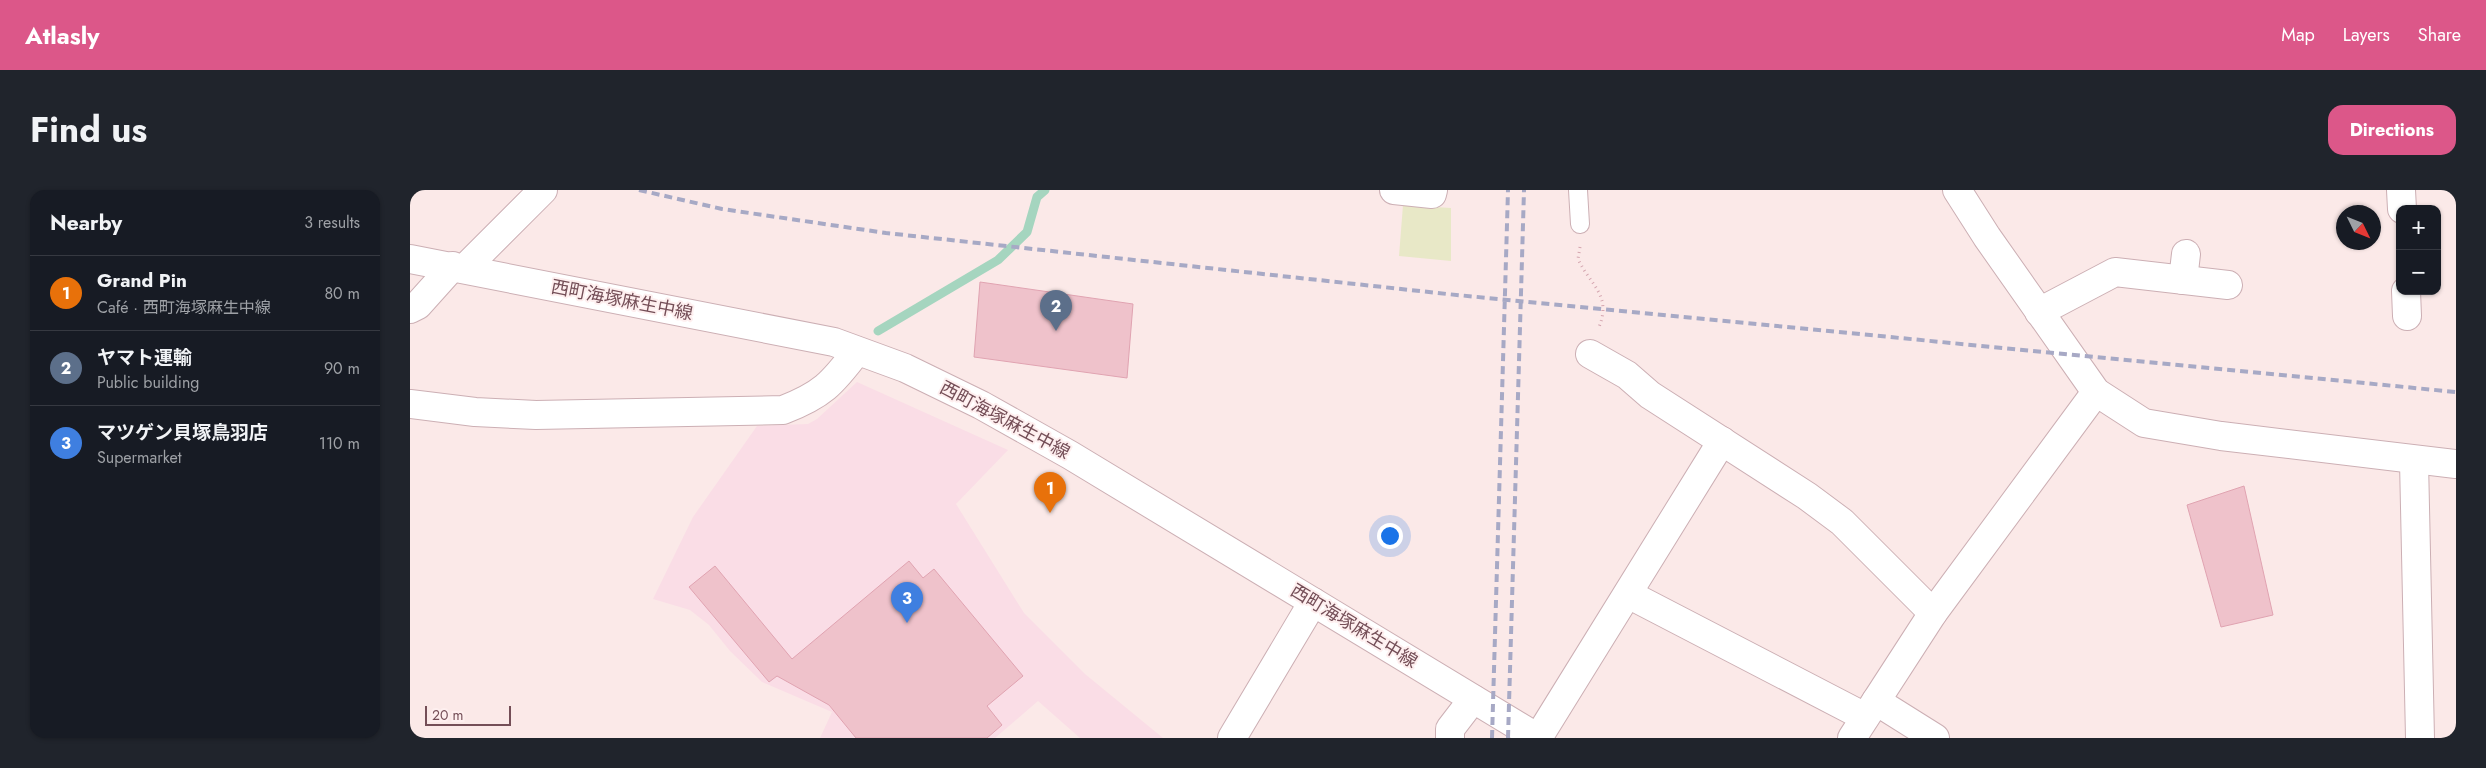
<!DOCTYPE html>
<html lang="en">
<head>
<meta charset="utf-8">
<style>
  :root { --surface:#171b24; --page:#20242c; --text:#f1f3f6; --muted:#9ea1a6; --line:#363941; --accent:#dc5789 }
  body { margin:0; font-family:Jost,"Noto Sans JP",sans-serif; background:var(--page); color:var(--text) }
  .controls { position:absolute; right:15px; top:15px; display:grid; overflow:hidden; border-radius:10px; box-shadow:0 1px 4px #0004 }
  .controls button { width:45px; height:45px; display:grid; place-items:center; padding:0; border:0; border-bottom:1px solid var(--line); background:var(--surface); color:var(--text); font:25px sans-serif }
  .compass { position:absolute; left:1926px; top:15px; width:45px; height:45px; border-radius:50%; background:var(--surface); box-shadow:0 1px 4px #0004; rotate:133deg }
  .scale { position:absolute; left:15px; bottom:12px; width:86px; box-sizing:border-box; padding-left:5px; border:2px solid #744e57; border-top:0; font-size:14px; line-height:18px; white-space:nowrap; color:#744e57; -webkit-text-stroke:4px #feefef; paint-order:stroke }
  .you { position:absolute; left:979px; top:345px; width:18px; height:18px; margin:-12px; border:4px solid #fff; border-radius:50%; background:#1a73e8; box-shadow:0 0 0 8px #1a73e833 }
  .badge { display:grid; place-items:center; width:32px; height:32px; border-radius:50%; background:var(--accent); color:#fff; font-size:16px; font-weight:700 }
  .pin { position:absolute; translate:-50% -41px; filter:drop-shadow(0 1px 2px #0008) }
  .pin::after { content:''; position:absolute; top:26px; width:18px; height:15px; background:inherit; clip-path:polygon(0 0,100% 0,50% 100%) }
  .list { margin:0; padding:0; list-style:none }
  h2 { display:flex; justify-content:space-between; align-items:center; height:65px; margin:0; padding:0 20px; font-size:21px }
  h2 small { font-size:16px; font-weight:400; color:var(--muted) }
  .list li { display:grid; grid-template-columns:32px 1fr auto; gap:15px; align-items:center; box-sizing:border-box; height:75px; padding:0 20px; border-top:1px solid var(--line) }
  .list b { display:block; font-size:19px; white-space:nowrap }
  .list p { margin:0; font-size:16px; white-space:nowrap; color:var(--muted) }
  .list em { font-size:16px; font-style:normal; color:var(--muted) }
  .map { position:relative; flex:none; width:2046px; height:548px; overflow:hidden; border-radius:15px }
  header { display:flex; align-items:center; gap:30px; box-sizing:border-box; height:70px; padding:0 25px; background:var(--accent); color:#fff }
  header strong { font-size:24px }
  nav { display:flex; gap:28px; margin-inline-start:auto; font-size:18px }
  .intro { display:flex; align-items:center; justify-content:space-between; box-sizing:border-box; height:120px; padding:0 30px }
  h1 { margin:0; font-size:35px }
  .button { padding:12px 22px; border-radius:15px; background:var(--accent); color:#fff; font-size:18px; font-weight:700 }
  main { display:flex; gap:30px; padding:0 30px }
  aside { flex:1; background:var(--surface); border-radius:15px; box-shadow:0 1px 4px #0004 }
  .map>svg:first-child { display:block }
</style>
</head>
<body>
<header>
<strong>Atlasly</strong>
<nav><a>Map</a><a>Layers</a><a>Share</a></nav>
</header>
<div class="intro"><h1>Find us</h1><a class="button">Directions</a></div>
<main>
<aside>
<h2>Nearby<small>3 results</small></h2>
<ul class="list">
<li><span class="badge" style="background:#e8710a">1</span><div><b>Grand Pin</b><p>Café · 西町海塚麻生中線</p></div><em>80 m</em></li>
<li><span class="badge" style="background:#5c6f8a">2</span><div><b>ヤマト運輸</b><p>Public building</p></div><em>90 m</em></li>
<li><span class="badge" style="background:#3f7fe0">3</span><div><b>マツゲン貝塚鳥羽店</b><p>Supermarket</p></div><em>110 m</em></li>
</ul>
</aside>
<div class="map">
<svg width="2046" height="548" viewBox="0 0 2046 548">
  <rect width="100%" height="100%" fill="#fbe9e8"/>
  <!-- commercial -->
  <polygon fill="#fadde6" points="447,192 598,260 546,314 614,423 675,484 753,548 670,548 628,511 585,548 410,548 422,522 352,492 320,461 299,435 280,420 243,409 283,327 347,236 398,234 407,229"/>
  <!-- green -->
  <polygon fill="#e8e8c7" points="993,15 1041,18 1041,71 989,66"/>
  <g fill="none" stroke-linecap="round" stroke-linejoin="round">
    <!-- stream -->
    <polyline stroke="#a5d5bf" stroke-width="9" points="468,141 588,70 617,42 627,7 635,0"/>
  </g>
  <!-- building -->
  <g fill="#efc2cb" stroke="#e0a3b1">
    <polygon points="570,92 723,114 717,188 564,167"/>
    <polygon points="1834,296 1863,425 1811,437 1777,315"/>
    <polygon points="499,371 513,388 524,379 613,486 577,516 592,535 577,548 446,548 419,515 367,486 359,492 279,397 305,376 382,469"/>
  </g>
  <g fill="none" stroke-linecap="round" stroke-linejoin="round">
    <!-- service casing -->
    <g stroke="#ccafb4" stroke-width="20">
      <polyline id="service" points="1168,0 1170,34"/>
    </g>
    <!-- minor casing -->
    <g stroke="#ccafb4" stroke-width="30">
      <g id="minor">
        <polyline points="984,0 1022,4 1023,0"/>
        <polyline points="1991,0 1992,19"/>
        <polyline points="54,79 133,0"/>
        <polyline points="1773,90 1776,64"/>
        <polyline points="1996,101 1997,126"/>
        <polyline points="0,119 8,115 43,76"/>
        <polyline points="1629,122 1705,82 1818,95"/>
        <polyline points="1180,164 1217,185 1240,205 1397,306 1432,332 1523,423"/>
        <path d="M0 214 65 222 126 225 373 220C412 205 422 194 447 161"/>
        <polyline points="2004,271 2010,548"/>
        <polyline points="1218,404 1455,527"/>
        <polyline points="1466,511 1525,548"/>
        <polyline points="1040,548 1040,539 1063,509"/>
        <polyline points="1128,548 1312,251"/>
        <polyline points="1442,548 1523,423 1686,202"/>
      </g>
    </g>
    <!-- tertiary casing -->
    <g stroke="#ccafb4" stroke-width="30">
      <g id="tertiary">
        <polyline points="1547,0 1577,47 1686,202 1734,233 1811,246 2046,274"/>
        <polyline points="0,69 424,152 495,178 571,215 660,265 1128,548"/>
        <polyline points="822,548 903,412"/>
      </g>
    </g>
    <!-- path -->
    <path stroke="#d4a5af" stroke-width="3" stroke-dasharray="1 4" stroke-linecap="butt" d="M1170 57 1168 69C1180 95 1202 105 1189 137"/>
    <!-- service -->
    <use href="#service" stroke="#fff" stroke-width="18"/>
    <!-- minor -->
    <use href="#minor" stroke="#fff" stroke-width="28"/>
    <!-- tertiary -->
    <use href="#tertiary" stroke="#fff" stroke-width="28"/>
    <!-- rail -->
    <g stroke="#a7a9c5" stroke-width="4" stroke-dasharray="8 5" stroke-linecap="butt">
      <polyline points="229,0 312,19 476,43 1037,104 2046,202"/>
      <polyline points="1082,548 1098,0"/>
      <polyline points="1098,548 1114,0"/>
    </g>
  </g>
  <g text-anchor="middle" dominant-baseline="central" stroke-width="4" stroke-linejoin="round" paint-order="stroke">
    <!-- street labels -->
    <g font-size="18" fill="#744e57" stroke="#feefef">
      <text transform="translate(212 110) rotate(11)">西町海塚麻生中線</text>
      <text transform="translate(595 230) rotate(28)">西町海塚麻生中線</text>
      <text transform="translate(944 436) rotate(31)">西町海塚麻生中線</text>
    </g>
  </g>
</svg>
<div class="controls">
<button>+</button>
<button>−</button>
</div>
<svg class="compass" viewBox="-18 -18 36 36"><path d="M0-13l5 13h-10z" fill="#e53935"/><path d="M0 13l5-13h-10z" fill="#9ea1a6"/></svg>
<div class="scale">20 m</div>
<div class="you"></div>
<div class="pin badge" style="left:640px;top:323px;background:#e8710a">1</div>
<div class="pin badge" style="left:646px;top:141px;background:#5c6f8a">2</div>
<div class="pin badge" style="left:497px;top:433px;background:#3f7fe0">3</div>
</div>
</main>
</body>
</html>
